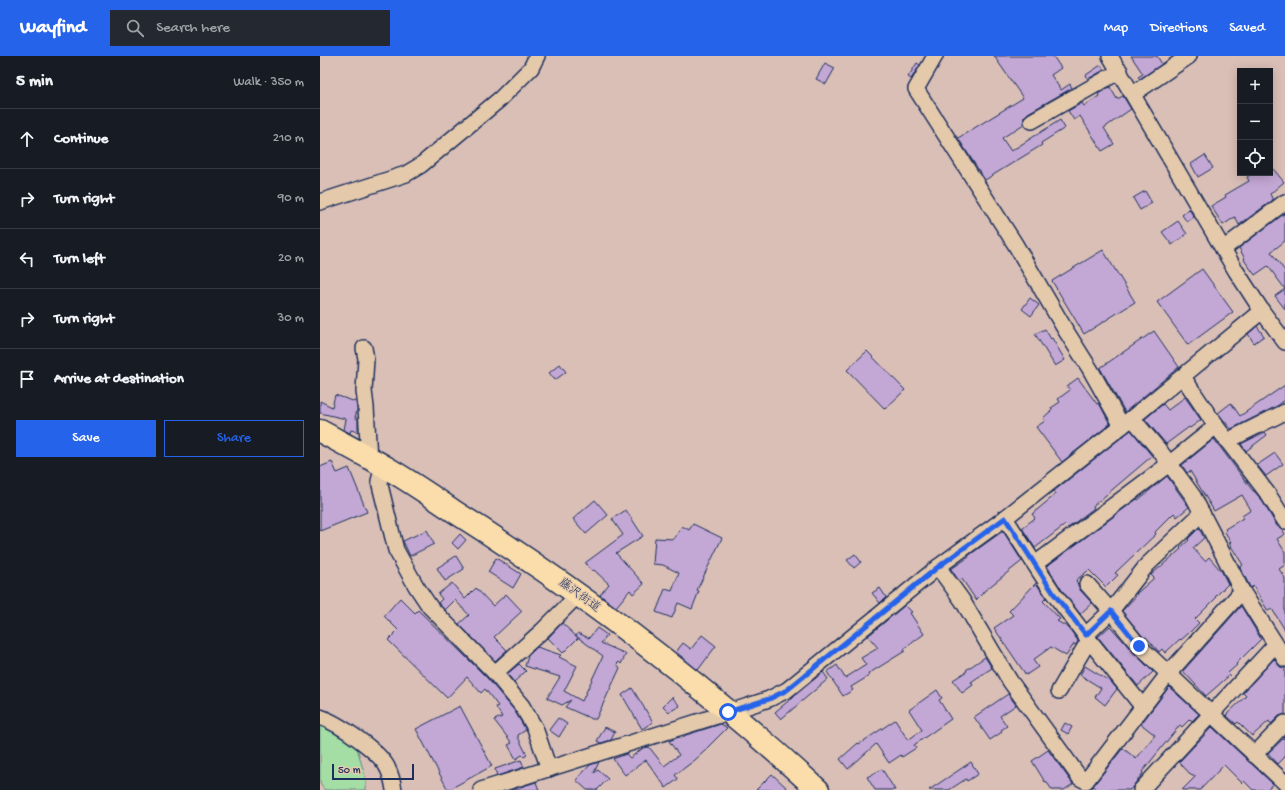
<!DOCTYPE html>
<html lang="en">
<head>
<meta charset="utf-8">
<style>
  :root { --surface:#171b24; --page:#242831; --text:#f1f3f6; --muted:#9ea1a6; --line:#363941; --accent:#2563eb }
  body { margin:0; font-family:"Gochi Hand","Klee One",sans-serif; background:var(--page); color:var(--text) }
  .controls { position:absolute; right:12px; top:12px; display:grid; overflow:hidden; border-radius:0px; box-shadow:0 2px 10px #0003 }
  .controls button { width:36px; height:36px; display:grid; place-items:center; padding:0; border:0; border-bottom:1px solid var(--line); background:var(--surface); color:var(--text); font:20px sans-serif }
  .scale { position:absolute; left:12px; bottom:10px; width:82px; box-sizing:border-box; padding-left:4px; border:2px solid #1b2f5e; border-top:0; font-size:11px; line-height:14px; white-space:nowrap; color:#1b2f5e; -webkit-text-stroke:3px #e4c9ab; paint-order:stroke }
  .stop { position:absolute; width:12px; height:12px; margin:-9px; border:3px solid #2563eb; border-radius:50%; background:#fff }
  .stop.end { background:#2563eb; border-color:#fff; box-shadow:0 1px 4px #0008 }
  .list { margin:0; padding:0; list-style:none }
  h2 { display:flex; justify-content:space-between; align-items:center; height:52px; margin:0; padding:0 16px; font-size:17px }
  h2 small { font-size:13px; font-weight:400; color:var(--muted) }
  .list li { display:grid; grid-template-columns:26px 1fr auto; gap:12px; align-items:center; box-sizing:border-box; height:60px; padding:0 16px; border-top:1px solid var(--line) }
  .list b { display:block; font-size:15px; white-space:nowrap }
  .list em { font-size:13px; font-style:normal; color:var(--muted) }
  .actions { display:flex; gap:8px; padding:12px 16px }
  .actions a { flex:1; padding:9px 0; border:1px solid var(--accent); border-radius:0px; text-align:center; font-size:14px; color:var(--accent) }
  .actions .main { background:var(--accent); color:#fff }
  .icon { flex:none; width:22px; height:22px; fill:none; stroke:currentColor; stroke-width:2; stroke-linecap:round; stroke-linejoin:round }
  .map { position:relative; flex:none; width:965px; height:734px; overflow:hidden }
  header { display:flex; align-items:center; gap:24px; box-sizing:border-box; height:56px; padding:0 20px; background:var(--accent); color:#fff }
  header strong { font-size:19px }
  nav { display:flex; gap:22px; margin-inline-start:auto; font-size:14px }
  .search { width:280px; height:36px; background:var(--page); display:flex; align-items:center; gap:10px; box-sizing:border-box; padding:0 14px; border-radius:0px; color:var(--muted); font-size:15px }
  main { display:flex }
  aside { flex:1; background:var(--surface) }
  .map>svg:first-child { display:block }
</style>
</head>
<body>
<header>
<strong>Wayfind</strong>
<div class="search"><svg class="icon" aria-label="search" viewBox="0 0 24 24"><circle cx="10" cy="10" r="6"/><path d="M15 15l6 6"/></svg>Search here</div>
<nav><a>Map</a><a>Directions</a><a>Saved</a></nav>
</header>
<main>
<aside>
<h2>5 min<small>Walk · 350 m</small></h2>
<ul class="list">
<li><svg class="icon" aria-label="ahead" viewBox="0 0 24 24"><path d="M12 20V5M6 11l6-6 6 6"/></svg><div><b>Continue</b></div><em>210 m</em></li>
<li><svg class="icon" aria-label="right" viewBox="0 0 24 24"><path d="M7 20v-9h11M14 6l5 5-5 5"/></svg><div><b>Turn right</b></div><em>90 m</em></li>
<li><svg class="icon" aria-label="left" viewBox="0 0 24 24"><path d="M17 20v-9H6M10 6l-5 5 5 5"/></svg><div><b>Turn left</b></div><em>20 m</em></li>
<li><svg class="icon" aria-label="right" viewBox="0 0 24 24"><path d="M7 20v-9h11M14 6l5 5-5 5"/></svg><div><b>Turn right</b></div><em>30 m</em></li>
<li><svg class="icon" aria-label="arrive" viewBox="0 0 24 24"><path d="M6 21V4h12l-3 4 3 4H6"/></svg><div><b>Arrive at destination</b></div></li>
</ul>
<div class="actions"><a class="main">Save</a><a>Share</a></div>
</aside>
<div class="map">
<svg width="965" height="734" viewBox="0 0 965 734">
  <rect width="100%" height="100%" fill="#dabfb7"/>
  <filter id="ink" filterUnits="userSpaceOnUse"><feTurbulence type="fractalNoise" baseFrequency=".025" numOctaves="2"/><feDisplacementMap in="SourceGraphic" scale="8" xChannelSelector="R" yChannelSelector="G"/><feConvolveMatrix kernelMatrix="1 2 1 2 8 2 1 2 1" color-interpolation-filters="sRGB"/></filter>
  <g filter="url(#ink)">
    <!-- green -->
    <polygon fill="#a4dea4" stroke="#608681" points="0,659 36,688 46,724 46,734 5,734 0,728"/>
    <!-- building -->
    <g fill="#c3a7d4" stroke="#1b2f5e">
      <polygon points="674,0 733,0 741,12 731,19 741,34 750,28 752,32 708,57 704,61 704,68 682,82 691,95 740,64 745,72 721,87 722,89 665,124 638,82 703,42"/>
      <polygon points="811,0 837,0 842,8 820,23 818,21 823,18"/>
      <polygon points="505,7 515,12 506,28 496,23"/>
      <polygon points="597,7 600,9 591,23 588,21"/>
      <polygon points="781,9 784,14 768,23 766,19"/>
      <polygon points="790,31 797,43 803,40 811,53 784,72 794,88 782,95 760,60 754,64 748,55 762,47 764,50 779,40 778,38"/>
      <polygon points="885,99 893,112 878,121 871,108"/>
      <polygon points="950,109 964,126 950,138 953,144 919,169 915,161 903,169 891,150 906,141 905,139 929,125 927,121 933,117 950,117"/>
      <polygon points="825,135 832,147 820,154 813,142"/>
      <polygon points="869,153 874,161 867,166 862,159"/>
      <polygon points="965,157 965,185 951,196 965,215 965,253 955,240 965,233 948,210 935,219 924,204 925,203 919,192"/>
      <polygon points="858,165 867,178 852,189 842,176"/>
      <polygon points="783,194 815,246 764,278 732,225"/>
      <polygon points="882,213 913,256 868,289 837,246"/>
      <polygon points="710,242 719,249 711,260 702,253"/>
      <polygon points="937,270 944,280 934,287 928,278"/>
      <polygon points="725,273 731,283 732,282 745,304 735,310 715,278"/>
      <polygon points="834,275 859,311 805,356 780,312"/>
      <polygon points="547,295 585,334 565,353 527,314"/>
      <polygon points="240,308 246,316 235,324 229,317"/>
      <polygon points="758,322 777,348 779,347 790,368 742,406 716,371 725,365 723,362 732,354 731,352 740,346 738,343 750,334 747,330"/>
      <polygon points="965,329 965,344 957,350 911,373 898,357 911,347 920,360"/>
      <polygon points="15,339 36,346 37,354 35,362 38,362 38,376 31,374 30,377 24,374 26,363 0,357 0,345 12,351"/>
      <polygon points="865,341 881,364 870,372 869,371 846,388 825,363 843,348 848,354"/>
      <polygon points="811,374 832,400 773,450 774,452 748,472 745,469 715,492 702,472 715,462 712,458 736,438 734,435"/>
      <polygon points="945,376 947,379 926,395 921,388"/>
      <polygon points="894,383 933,435 934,435 941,443 957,470 962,473 965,478 957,483 965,496 965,509 959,513 965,522 965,574 952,553 948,555 933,530 931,532 930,531 920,511 923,509 909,487 911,486 905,476 906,475 905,473 923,462 922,460 931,454 922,439 894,455 870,415 867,417 862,409"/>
      <polygon points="955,397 963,408 946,420 937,409"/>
      <polygon points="12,406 17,417 29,412 47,456 0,475 0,411"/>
      <polygon points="847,420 869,451 857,461 854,457 835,476 836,478 795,517 798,519 786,531 769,514 756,524 760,534 772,547 760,558 741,533 727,510 817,443 818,444"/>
      <polygon points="275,444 288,459 266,478 253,463"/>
      <polygon points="306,454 323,480 296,497 324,528 313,538 310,534 296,551 280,539 289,528 274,514 272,515 265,507 303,479 292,463"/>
      <polygon points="373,468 402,482 377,534 379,535 372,553 358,547 352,562 336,556 345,533 352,535 359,517 343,509 333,508 335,482 354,483 362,470 369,474"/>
      <polygon points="879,472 884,482 873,492 885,505 889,501 902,516 908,528 895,541 896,542 875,563 879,567 870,576 861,584 860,583 845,597 842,593 839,596 826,581 824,582 802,555 817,539 816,538 834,522 831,519 861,493 860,492 869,484 868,483"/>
      <polygon points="107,474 114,488 90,500 83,485"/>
      <polygon points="683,475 702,505 663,536 663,537 656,544 642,523 639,525 631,513 649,501 648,500"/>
      <polygon points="140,478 146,484 138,493 132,487"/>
      <polygon points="535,498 541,506 534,512 527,504"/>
      <polygon points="136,500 144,513 125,525 117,512"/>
      <polygon points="176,502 201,518 193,532 168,516"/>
      <polygon points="132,527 145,543 156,532 173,550 186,538 202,555 174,581 187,594 175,605 139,568 149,559 135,544 125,554 118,547 122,543 118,538"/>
      <polygon points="716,527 726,542 723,545 740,563 737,565 749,572 758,585 756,589 754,588 746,600 731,591 713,604 718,611 706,619 674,572 693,559 689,555"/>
      <polygon points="560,532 566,541 560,547 552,537"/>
      <polygon points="80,542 95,557 98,554 144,599 168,623 194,654 206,674 198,679 198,681 207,699 204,701 202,699 196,703 188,689 192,687 174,664 182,661 176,651 178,650 165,633 161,637 147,621 127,642 68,584 78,574 64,560"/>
      <polygon points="585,549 592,556 590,557 604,578 584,593 585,595 548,618 549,620 531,631 533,634 523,640 507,616 517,609 525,622 546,609 541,602 558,592 548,580"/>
      <polygon points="921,550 941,583 916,608 917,609 908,617 910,619 886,640 863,615"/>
      <polygon points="242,567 258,582 243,597 228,582"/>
      <polygon points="790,570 813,596 833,616 818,630 778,581"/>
      <polygon points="277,572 287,579 281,587 306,598 301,608 299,606 297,608 300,612 276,663 272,663 245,651 251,644 242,649 227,642 240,621 205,610 208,600 217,591 241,599 239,601 257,610 244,635 262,645 283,600 256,580 258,577 269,582"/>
      <polygon points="382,579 396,590 378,614 356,596 363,587 371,593"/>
      <polygon points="665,601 672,612 651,626 653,629 642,637 633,624 647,615 646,614"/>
      <polygon points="954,603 960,611 965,612 965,658 959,660 951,668 949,665 932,680 918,666 916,668 906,659 926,640 923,637"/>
      <polygon points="199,608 206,615 194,626 187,618"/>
      <polygon points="765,610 791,626 797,633 785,649 775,641 781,632 760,619"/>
      <polygon points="503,616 508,623 461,663 455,656"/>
      <polygon points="849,631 879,658 872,665 870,663 862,671 860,669 822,716 823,717 810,734 778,734 773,730 803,692 816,703 835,679 821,668"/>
      <polygon points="312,632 333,666 322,673 302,639"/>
      <polygon points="617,634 622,642 619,644 631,663 594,689 596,692 582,701 581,699 569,707 556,688 528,713 520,703 538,687 539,688 575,664 588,684 602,674 589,654"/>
      <polygon points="688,638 696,649 680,660 687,670 681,674 682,676 670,684 654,661"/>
      <polygon points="352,641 360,650 349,656 343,650"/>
      <polygon points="140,650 172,710 128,734 96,673"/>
      <polygon points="238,662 247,668 239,681 229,674"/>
      <polygon points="745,667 752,671 748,678 741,674"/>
      <polygon points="401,668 407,672 387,692 387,693 375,704 355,719 358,723 346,732 326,704 305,719 293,703 306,698 310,702 323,692 329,691 344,710 359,699 349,685 359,681 360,683 366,679"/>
      <polygon points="285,671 295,676 291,684 281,687 277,685"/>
      <polygon points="892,671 953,728 946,734 933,734 924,725 922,727 904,709 880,734 862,734 876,720 872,720 859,706"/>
      <polygon points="965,681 965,701 958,708 948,697"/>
      <polygon points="728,694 753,728 744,734 732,734 726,725 725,726 712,705"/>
      <polygon points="201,704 204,711 177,720 175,713"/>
      <polygon points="279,706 274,717 278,714 288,723 277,734 267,734 256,724 270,709"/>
      <polygon points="651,706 658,718 647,725 646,723 629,734 609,734"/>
      <polygon points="562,713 575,734 555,734 547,721"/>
      <polygon points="452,718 469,734 436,734"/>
      <polygon points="216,726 219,734 191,734"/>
    </g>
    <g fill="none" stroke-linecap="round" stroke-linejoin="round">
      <!-- minor casing -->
      <g stroke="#1b2f5e" stroke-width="18">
        <g id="minor">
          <polyline points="615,0 596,33 695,188 746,275 770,313 802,370"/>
          <polyline points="790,0 916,215 942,255 965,286"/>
          <polyline points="813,38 869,0"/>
          <polyline points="712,65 800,15"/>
          <polyline points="0,146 86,118 101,109 180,43 211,12 217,0"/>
          <polyline points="903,193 965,146"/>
          <polyline points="44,292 46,303 44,335 46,351 49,403"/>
          <polyline points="863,321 896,370 948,438 965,465"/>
          <polyline points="812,362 840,395 873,440 922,535 965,603"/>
          <polyline points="915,381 965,356"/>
          <polyline points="63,410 59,425 76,494 96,530 110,551 175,617 202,650 215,672 229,713"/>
          <polyline points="685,462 734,538 769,584 822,650"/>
          <polyline points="715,508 849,408 896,370"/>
          <polyline points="618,511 642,544 690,625 760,722 766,725 848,618 922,535"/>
          <polyline points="767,528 791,555 819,590 965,727"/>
          <polyline points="766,579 791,555 827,509 882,457"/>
          <polyline points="175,617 222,575 258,539"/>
          <polyline points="739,635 769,584"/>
          <path d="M0 661C18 667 61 696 68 713 71 719 73 727 74 734"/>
          <polyline points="934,699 965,667"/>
          <polyline points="161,734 422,652 449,643 467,634 618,511 685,462 812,362 942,255"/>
          <polyline points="821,734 955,589"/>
        </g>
      </g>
      <!-- highway casing -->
      <g stroke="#1b2f5e" stroke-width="25">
        <path id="highway" d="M0 375C22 387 45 399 67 412 91 426 113 441 135 456 264 537 386 631 498 734"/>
      </g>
      <!-- minor -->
      <use href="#minor" stroke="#e4c9ab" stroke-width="15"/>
      <!-- highway -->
      <use href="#highway" stroke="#fbddab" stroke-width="22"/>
    </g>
  </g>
  <g fill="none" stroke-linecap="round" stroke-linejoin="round" filter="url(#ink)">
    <!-- route -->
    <polyline stroke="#2563eb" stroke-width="5" points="408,656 449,643 467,634 618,511 685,462 734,538 766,579 791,555 819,590"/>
  </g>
  <g text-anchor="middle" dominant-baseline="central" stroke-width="3" stroke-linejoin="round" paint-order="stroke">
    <!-- street labels -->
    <g font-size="12" fill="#1b2f5e" stroke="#e4c9ab">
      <text transform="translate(259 540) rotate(36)">藤沢街道</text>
    </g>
  </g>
</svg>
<div class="controls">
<button>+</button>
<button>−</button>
<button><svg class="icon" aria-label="locate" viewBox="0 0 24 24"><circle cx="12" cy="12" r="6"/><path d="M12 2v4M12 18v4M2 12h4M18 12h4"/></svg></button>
</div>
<div class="scale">50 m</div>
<div class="stop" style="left:408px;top:656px"></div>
<div class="stop end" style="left:819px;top:590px"></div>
</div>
</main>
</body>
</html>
